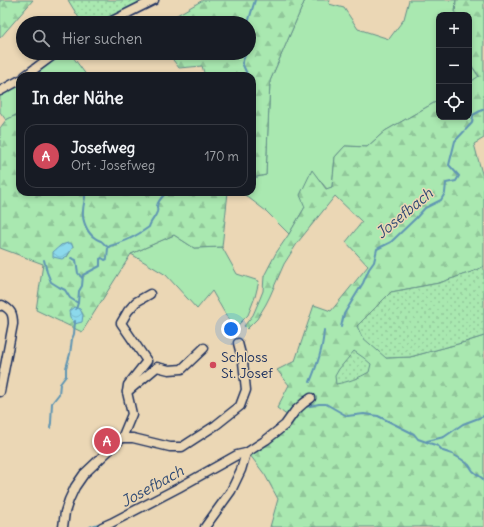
<!DOCTYPE html>
<html lang="de">
<head>
<meta charset="utf-8">
<style>
  :root { --surface:#171b24; --page:#242831; --text:#f1f3f6; --muted:#9ea1a6; --line:#363941; --accent:#d1495b }
  body { margin:0; font-family:Delius,sans-serif; background:var(--page); color:var(--text) }
  .controls { position:absolute; right:12px; top:12px; display:grid; overflow:hidden; border-radius:8px; box-shadow:0 2px 6px #0003 }
  .controls button { width:36px; height:36px; display:grid; place-items:center; padding:0; border:0; border-bottom:1px solid var(--line); background:var(--surface); color:var(--text); font:20px sans-serif }
  .you { position:absolute; left:231px; top:329px; width:14px; height:14px; margin:-10px; border:3px solid #fff; border-radius:50%; background:#1a73e8; box-shadow:0 0 0 6px #1a73e833 }
  .badge { display:grid; place-items:center; width:26px; height:26px; border-radius:50%; background:var(--accent); color:#fff; font-size:13px; font-weight:700 }
  .pin { position:absolute; translate:-50% -50%; border:2px solid #fff; box-shadow:0 1px 4px #0006 }
  .list { margin:0; padding:0; list-style:none }
  h2 { display:flex; justify-content:space-between; align-items:center; height:52px; margin:0; padding:0 16px; font-size:17px }
  h2 small { font-size:13px; font-weight:400; color:var(--muted) }
  .list li { display:grid; grid-template-columns:26px 1fr auto; gap:12px; align-items:center; box-sizing:border-box; height:64px; margin:0 8px 8px; padding:0 8px; border:1px solid var(--line); border-radius:12px }
  .list b { display:block; font-size:15px; white-space:nowrap }
  .list p { margin:0; font-size:13px; white-space:nowrap; color:var(--muted) }
  .list em { font-size:13px; font-style:normal; color:var(--muted) }
  .icon { flex:none; width:22px; height:22px; fill:none; stroke:currentColor; stroke-width:2; stroke-linecap:round; stroke-linejoin:round }
  .map { position:relative; flex:none; width:484px; height:527px; overflow:hidden }
  .search { position:absolute; background:var(--surface); box-shadow:0 2px 6px #0003; left:16px; top:16px; width:240px; height:44px; display:flex; align-items:center; gap:10px; box-sizing:border-box; padding:0 14px; border-radius:22px; color:var(--muted); font-size:15px }
  .panel { position:absolute; background:var(--surface); box-shadow:0 2px 6px #0003; left:16px; top:72px; width:240px; height:124px; border-radius:12px }
  .map>svg:first-child { display:block }
</style>
</head>
<body>
<div class="map">
<svg width="484" height="527" viewBox="0 0 484 527">
  <defs>
    <pattern id="forest-firs" width="22" height="20" patternUnits="userSpaceOnUse"><rect width="22" height="20" fill="#a9e8b0"/><path d="M5 1l3.5 6h-7zM16 11l3.5 6h-7z" fill="#91c79a"/></pattern>
    <pattern id="garden-dots" width="8" height="8" patternUnits="userSpaceOnUse"><rect width="8" height="8" fill="#a9e8b0"/><path d="M2 2h.1M6 6h.1" fill="none" stroke="#91c79a" stroke-width="1.8" stroke-linecap="round"/></pattern>
    <pattern id="water-waves" width="16" height="10" patternUnits="userSpaceOnUse"><rect width="16" height="10" fill="#8cd9ec"/><path d="M0 5q4-4 8 0t8 0" fill="none" stroke="#78bbcd"/></pattern>
  </defs>
  <rect width="100%" height="100%" fill="#ebd7b5"/>
  <filter id="ink" filterUnits="userSpaceOnUse"><feTurbulence type="fractalNoise" baseFrequency=".025" numOctaves="2"/><feDisplacementMap in="SourceGraphic" scale="8" xChannelSelector="R" yChannelSelector="G"/><feConvolveMatrix kernelMatrix="1 2 1 2 8 2 1 2 1" color-interpolation-filters="sRGB"/></filter>
  <g filter="url(#ink)">
    <!-- green -->
    <g fill="#a9e8b0" stroke="#628c87">
      <polygon points="305,0 330,0 329,4 344,8 358,29 389,39 404,19 409,0 456,0 455,15 439,15 439,100 385,131 367,147 345,146 335,157 332,187 327,189 312,171 305,207 289,234 266,211 241,192 252,192 252,178 266,175 270,81"/>
      <polygon points="56,53 70,53 87,76 25,76"/>
      <polygon points="469,62 479,77 469,83"/>
      <polygon points="20,80 20,113 6,120 0,112 0,91"/>
      <polygon points="174,235 194,248 222,247 237,274 259,281 255,297 248,315 234,329 212,291 197,309 166,275 131,254"/>
    </g>
    <!-- forest -->
    <g fill="url(#forest-firs)" stroke="#628c87" fill-rule="evenodd">
      <polygon points="0,0 33,0 0,38"/>
      <polygon points="203,0 305,0 270,81 266,175 252,178 252,76 205,76 202,66 179,68 168,53 249,53 249,23 163,23"/>
      <polygon points="456,0 484,0 484,138 474,144 484,181 484,266 478,270 439,283 391,292 386,358 410,357 465,342 484,336 484,527 270,527 278,499 265,475 250,455 276,437 292,419 277,408 289,385 277,370 295,361 314,305 331,311 368,266 346,242 362,222 335,196 298,242 284,264 270,296 266,304 257,319 247,329 244,326 253,315 259,301 263,291 264,276 276,253 289,234 305,207 300,195 312,170 326,189 332,187 335,157 345,146 367,147 385,131 439,100 439,117 469,117 469,83 479,76 469,62 469,15 455,15"/>
      <path d="M20 113V192H228L222 247 194 248 174 235 131 254 82 332 36 310 43 264 0 248V128L6 120ZM61 245 73 247 67 257 58 248Z"/>
    </g>
    <!-- garden -->
    <g fill="url(#garden-dots)" stroke="#628c87">
      <polygon points="68,0 154,0 108,23 82,23"/>
      <polygon points="484,266 484,336 465,342 410,357 386,358 362,337 357,326 391,292 439,283 477,270"/>
      <path d="M354 351 364 358 371 364 369 372C359 378 348 382 336 384L335 376 339 369Z"/>
    </g>
    <!-- water -->
    <g fill="url(#water-waves)" stroke="#5f95b3">
      <polygon points="68,243 71,243 73,247 67,256 62,259 53,257 53,252 61,245"/>
      <polygon points="74,307 80,309 83,315 82,322 78,323 75,324 70,317 69,311"/>
    </g>
    <g fill="none" stroke-linecap="round" stroke-linejoin="round">
      <!-- stream -->
      <g stroke="#5f95b3" stroke-width="2">
        <polyline points="248,23 255,0"/>
        <polyline points="246,53 242,63 248,76"/>
        <path d="M85 192C86 199 83 204 83 211 82 220 87 233 95 238 97 240 99 240 101 241 104 243 105 246 108 247"/>
        <polyline points="71,258 76,260 78,273 82,278"/>
        <polyline points="44,260 47,272 51,282 59,287 65,290 70,298 78,303"/>
        <path d="M76 309 78 303 79 291 82 286 83 275 100 266V259L102 258 105 260 107 259 108 248 110 246C126 241 135 237 149 227 150 222 155 218 157 212 158 208 157 210 157 206 158 200 163 196 167 192"/>
        <polyline points="341,327 344,314 363,283 369,269 374,262 377,249 391,242 416,218 425,208 441,200 445,193 446,183 456,181 459,176 449,165 455,141 472,123 473,115 484,109"/>
        <path d="M310 382C317 365 323 349 324 330"/>
        <polyline points="305,407 319,404 326,404 347,416 364,414 378,416 414,434 418,439 438,446 443,451 452,454 461,459 469,465 473,471 483,479 484,482"/>
        <polyline points="296,417 302,410"/>
        <polyline points="50,428 51,423 52,403 59,394 60,384 66,376 66,368 70,354 72,339 74,334 75,321"/>
        <polyline points="427,441 444,437 463,424 484,416"/>
        <polyline points="90,527 98,524 103,523"/>
      </g>
      <!-- minor casing -->
      <g stroke="#1b2f5e" stroke-width="11">
        <g id="minor">
          <polyline points="108,23 154,0"/>
          <polyline points="25,76 56,53"/>
          <polyline points="0,91 20,80"/>
          <path d="M0 306 2 305C11 310 13 313 13 324L0 392"/>
          <polyline points="127,392 157,367 169,370 182,369 204,348"/>
          <polyline points="122,438 133,438 170,447 182,447 216,425 240,406 246,390 243,362 238,343"/>
          <polyline points="63,527 65,512 69,500 75,487 84,474 122,438 132,414 127,392 128,385 147,361 121,323 128,311 136,302 150,294"/>
          <polyline points="102,527 111,523 178,488 237,455 246,453 266,440 285,425 295,411 304,403 311,398"/>
          <polyline points="205,527 231,491 241,470 246,453"/>
        </g>
      </g>
      <!-- minor -->
      <use href="#minor" stroke="#ebd7b5" stroke-width="8"/>
    </g>
  </g>
  <!-- markers -->
  <circle fill="#d1495b" stroke="#ebd7b5" stroke-width="1.5" cx="213" cy="365" r="4"/>
  <g text-anchor="middle" dominant-baseline="central" stroke-width="3" stroke-linejoin="round" paint-order="stroke">
    <!-- poi labels -->
    <g font-size="14" fill="#1b2f5e" stroke="#ebd7b5" text-anchor="start">
      <text x="221" y="357">Schloss<tspan x="221" dy="16">St. Josef</tspan></text>
    </g>
    <!-- water labels -->
    <g font-size="15" font-style="italic" fill="#2c4873" stroke="#ebd7b5">
      <text transform="translate(404 213) rotate(-40)">Josefbach</text>
      <text transform="translate(152 486) rotate(-29)">Josefbach</text>
    </g>
  </g>
</svg>
<div class="controls">
<button>+</button>
<button>−</button>
<button><svg class="icon" aria-label="locate" viewBox="0 0 24 24"><circle cx="12" cy="12" r="6"/><path d="M12 2v4M12 18v4M2 12h4M18 12h4"/></svg></button>
</div>
<div class="you"></div>
<div class="pin badge" style="left:107px;top:441px">A</div>
<div class="search"><svg class="icon" aria-label="search" viewBox="0 0 24 24"><circle cx="10" cy="10" r="6"/><path d="M15 15l6 6"/></svg>Hier suchen</div>
<section class="panel">
<h2>In der Nähe<small></small></h2>
<ul class="list">
<li><span class="badge">A</span><div><b>Josefweg</b><p>Ort · Josefweg</p></div><em>170 m</em></li>
</ul>
</section>
</div>
</body>
</html>
